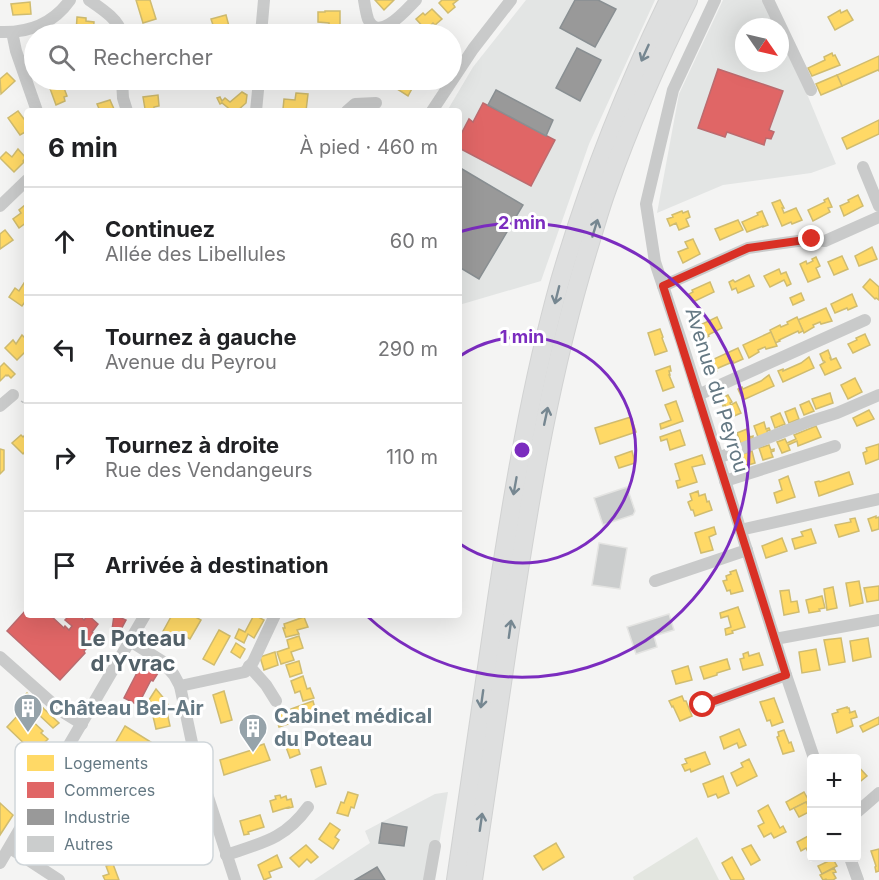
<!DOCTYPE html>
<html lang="fr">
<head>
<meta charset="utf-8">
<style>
  :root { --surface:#fff; --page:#f2f2f2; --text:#202124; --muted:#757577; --line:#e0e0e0 }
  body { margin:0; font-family:Inter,sans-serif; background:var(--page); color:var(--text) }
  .controls { position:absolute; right:18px; bottom:18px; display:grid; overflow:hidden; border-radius:6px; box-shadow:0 6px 24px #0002 }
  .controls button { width:54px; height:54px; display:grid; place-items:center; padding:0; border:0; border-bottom:2px solid var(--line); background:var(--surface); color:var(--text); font:30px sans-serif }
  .compass { position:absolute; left:735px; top:18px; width:54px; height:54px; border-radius:50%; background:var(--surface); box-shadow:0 6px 24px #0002; rotate:124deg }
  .stop { position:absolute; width:18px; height:18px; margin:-14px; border:4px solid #d93025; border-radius:50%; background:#fff }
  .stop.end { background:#d93025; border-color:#fff; box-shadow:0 2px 6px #0008 }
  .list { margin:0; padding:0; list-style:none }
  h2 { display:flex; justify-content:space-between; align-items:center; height:78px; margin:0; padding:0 24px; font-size:26px }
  h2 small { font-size:20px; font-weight:400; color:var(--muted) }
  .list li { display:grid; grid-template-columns:39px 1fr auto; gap:18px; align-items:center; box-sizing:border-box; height:108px; padding:0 24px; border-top:2px solid var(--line) }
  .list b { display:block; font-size:22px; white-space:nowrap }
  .list p { margin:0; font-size:20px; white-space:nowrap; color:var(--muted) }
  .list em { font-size:20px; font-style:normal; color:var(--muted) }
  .icon { flex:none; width:33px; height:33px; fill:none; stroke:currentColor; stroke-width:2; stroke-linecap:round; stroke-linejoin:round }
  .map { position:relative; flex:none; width:879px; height:880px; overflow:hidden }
  .search { position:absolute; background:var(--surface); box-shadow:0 6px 24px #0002; left:24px; top:24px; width:438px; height:66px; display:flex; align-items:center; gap:15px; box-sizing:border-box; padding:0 21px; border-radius:33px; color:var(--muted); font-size:22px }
  .panel { position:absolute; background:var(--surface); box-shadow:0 6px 24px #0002; left:24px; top:108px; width:438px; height:510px; border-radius:6px }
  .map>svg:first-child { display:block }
</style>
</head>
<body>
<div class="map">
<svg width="879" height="880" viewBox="0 0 879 880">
  <rect width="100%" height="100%" fill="#f4f4f3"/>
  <!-- built -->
  <g fill="#e3e5e4">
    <polygon points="526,0 655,0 589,144 541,281 459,305 459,111 447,111 473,67"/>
    <polygon points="723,0 768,0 779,27 744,27 744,63 780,63 780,29 836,164 811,173 723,185 657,213 679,94"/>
    <polygon points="448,792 433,880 314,880 370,843 365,831 435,794"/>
  </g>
  <!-- green -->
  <polygon fill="#e3e6e0" points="697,837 719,880 634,880 633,877"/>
  <!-- homes -->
  <g fill="#ffd966" stroke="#d0bc6f" stroke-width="1.5">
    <polygon points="136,0 150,0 156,19 143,23"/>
    <polygon points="375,0 394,0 384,10"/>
    <polygon points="442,0 458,0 453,4 455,7 448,13 439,3"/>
    <polygon points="30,2 31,14 13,15 11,4"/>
    <polygon points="432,9 442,19 435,25 433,23 426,30 416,19 423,13 425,15"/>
    <polygon points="840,10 841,13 847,10 853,20 835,30 828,17"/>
    <polygon points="325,11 340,11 340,26 329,26 329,23 318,22 318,12 325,12"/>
    <polygon points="226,15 230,30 216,34 204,34 203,31 214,28 211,19"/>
    <polygon points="77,17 86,18 86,21 94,22 93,34 76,33"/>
    <polygon points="832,53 833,56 835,55 840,65 812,76 808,68 825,60 824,57"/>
    <polygon points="879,56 879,71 878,70 842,86 837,75"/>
    <polygon points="7,73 15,81 1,94 0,79"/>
    <polygon points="837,75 842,86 821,95 816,84"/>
    <polygon points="58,80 61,80 67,96 64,97 65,101 56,105 48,83"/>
    <polygon points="398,80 408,80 415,83 408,96 394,87"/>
    <polygon points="242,92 247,95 246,103 237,111 232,111 222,103 220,104 217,98 220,97 222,101 225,98 230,102"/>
    <polygon points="296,93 308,94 306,111 283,109 284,99 295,100"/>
    <polygon points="158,95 159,106 154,107 154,111 143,111 143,109 145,109 143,97"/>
    <polygon points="110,100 114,109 112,109 112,111 100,111 97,104"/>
    <polygon points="18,111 27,123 27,131 20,135 8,118"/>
    <polygon points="879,120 879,134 847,149 842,138"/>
    <polygon points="18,149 26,158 23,161 24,162 14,172 0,158 6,152 12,157"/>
    <polygon points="858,195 863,206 844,216 840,206 849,202 848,200"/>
    <polygon points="828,198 832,207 828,208 830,212 813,221 808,210 825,202 824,200"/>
    <polygon points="780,200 784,208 782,208 784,213 796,208 802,220 792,224 791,222 782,226 772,203"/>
    <polygon points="25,205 27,207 27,222 19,228 13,219 21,213 19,210"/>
    <polygon points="682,211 683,213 688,211 690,217 686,219 689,226 679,230 676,223 670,226 667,219 673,217 672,215"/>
    <polygon points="762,211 768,225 763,227 763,226 747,232 742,222 758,215 757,213"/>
    <polygon points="738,220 743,230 720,240 715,229"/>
    <polygon points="5,230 13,240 0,249 0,234"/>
    <polygon points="693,239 700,254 683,263 678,252 688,248 685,242"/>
    <polygon points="872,247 877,259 859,266 855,256"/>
    <polygon points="842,256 848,269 834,275 828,262"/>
    <polygon points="816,257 820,266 816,268 820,277 808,282 800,264 806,261 807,264 813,261 812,259"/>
    <polygon points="779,269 781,274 786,272 791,284 787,286 784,280 770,287 764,276"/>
    <polygon points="749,275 754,286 738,293 736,288 732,290 729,282 733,280 735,282"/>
    <polygon points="870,279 879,287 879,300 876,298 875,299 863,287"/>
    <polygon points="710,282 714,292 693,302 689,294 693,292 692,290"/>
    <polygon points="24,283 27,285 27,299 22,306 9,297 15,288 19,291"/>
    <polygon points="801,293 804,300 793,305 790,298"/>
    <polygon points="852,294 857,306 848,310 847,308 835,313 831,304"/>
    <polygon points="826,308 832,321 821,324 820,322 813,325 814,327 804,333 798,320"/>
    <polygon points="717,317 722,328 708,335 709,336 702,340 698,331 702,329 700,325"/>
    <polygon points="797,317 803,331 799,333 798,331 779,340 780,341 775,343 770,330 780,325 781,327 788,324 787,322"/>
    <polygon points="660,329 663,337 662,338 667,351 655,355 648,333"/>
    <polygon points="771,332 777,346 766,349 765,347 758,350 759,352 749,358 743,345"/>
    <polygon points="865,334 870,345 853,353 848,344 857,340 856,338"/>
    <polygon points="22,335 27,340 27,350 17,360 5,348 13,340 16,344"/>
    <polygon points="738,348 743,359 734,363 733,361 730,363 716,369 717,371 708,375 703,364"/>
    <polygon points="828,350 831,358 830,358 831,360 836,358 841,368 825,375 820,365 825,362 824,361 823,361 820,354"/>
    <polygon points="809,357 814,368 783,382 778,371 783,369 783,371 801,363"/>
    <polygon points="4,363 15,374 11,378 8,375 7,376 6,375 0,381 0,367"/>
    <polygon points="670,366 671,371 669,371 670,375 669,375 674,387 663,391 656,371"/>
    <polygon points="769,375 774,386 743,400 738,389 742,387 743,389 761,381"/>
    <polygon points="855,378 862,392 848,399 841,385"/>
    <polygon points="830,393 833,403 816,409 812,399"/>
    <polygon points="728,395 732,402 730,403 731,405 736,402 741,413 725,420 720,410 726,407 725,405 723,406 720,399"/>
    <polygon points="676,401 683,421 661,429 660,424 671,420 665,405"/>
    <polygon points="809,401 814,411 804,415 800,405"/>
    <polygon points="795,408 799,419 789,423 785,412"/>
    <polygon points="869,410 874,419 857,426 853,418"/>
    <polygon points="780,413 785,424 775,428 771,417"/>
    <polygon points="631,417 636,432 600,444 595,428"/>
    <polygon points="764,422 766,429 769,428 770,430 767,431 768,434 758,437 754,426"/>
    <polygon points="816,426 821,437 798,446 797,441 788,445 790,450 782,453 777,442 785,439 787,443 796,439 794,435"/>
    <polygon points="747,429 750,437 753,436 753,438 741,444 737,433"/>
    <polygon points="680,430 685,445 670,450 667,439 661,441 660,437"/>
    <polygon points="27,433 27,449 23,454 12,443 21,435 23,437"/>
    <polygon points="879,444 879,459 866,464 863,453 867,451 866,448"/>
    <polygon points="769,445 771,450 774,449 774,451 771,452 773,457 763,460 759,448"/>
    <polygon points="0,449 4,450 4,470 0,474"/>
    <polygon points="632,451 635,463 619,468 615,457"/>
    <polygon points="752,451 755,463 745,466 742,454"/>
    <polygon points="702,455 705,464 692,467 697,482 678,488 676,481 680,480 675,464"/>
    <polygon points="849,472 853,484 819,496 815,482 819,481 820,482"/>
    <polygon points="788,476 795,497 777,503 774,493 782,490 779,480"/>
    <polygon points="698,491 699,496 705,494 707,502 709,501 712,510 695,516 693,510 691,510 688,502 692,500 690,494"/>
    <polygon points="876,516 876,518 879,517 879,529 872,531 868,519"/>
    <polygon points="855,518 859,531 839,537 835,525 851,522 850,519"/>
    <polygon points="714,527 716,534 709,537 713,550 701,553 695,533"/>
    <polygon points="811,529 816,543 795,549 792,539 803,536 801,532"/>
    <polygon points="782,538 787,551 766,558 762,546"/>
    <polygon points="736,570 743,591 731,594 730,590 727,591 723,581 727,580 726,576 731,574 730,572"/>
    <polygon points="859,581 863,603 850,606 846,583"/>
    <polygon points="879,586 879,600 867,602 864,588"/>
    <polygon points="833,587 837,608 827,610 824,589"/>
    <polygon points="789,590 791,602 797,601 799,612 784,615 780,591"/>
    <polygon points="822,596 825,608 819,609 820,611 809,613 806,600"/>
    <polygon points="738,607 745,627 732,631 733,633 726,635 725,629 731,627 728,616 721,618 720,613"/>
    <polygon points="172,615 192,615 201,620 190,639 178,632 176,634 172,634 169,640 161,635"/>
    <polygon points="254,615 259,615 258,617 264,620 254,638 248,634 244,643 235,638 239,629 245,632"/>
    <polygon points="304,617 308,627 297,630 299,634 286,637 283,628 285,628 284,624"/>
    <polygon points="219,630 230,636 214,665 203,659"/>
    <polygon points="299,636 303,648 291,652 294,660 281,664 277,652 289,648 287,640"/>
    <polygon points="841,638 845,662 829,665 824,640"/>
    <polygon points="868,638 871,657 853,661 850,641"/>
    <polygon points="236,643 245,649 240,658 231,652"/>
    <polygon points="816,649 820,670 802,673 799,652"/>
    <polygon points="275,652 278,665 264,670 260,657"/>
    <polygon points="748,652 749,656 759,653 763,665 743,670 740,659 744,658 743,654"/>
    <polygon points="727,659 730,669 717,673 717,675 704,679 700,667"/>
    <polygon points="299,661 302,673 290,677 286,665"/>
    <polygon points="688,666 692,680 676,684 672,671"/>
    <polygon points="303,676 307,689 310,688 314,698 303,701 300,691 295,693 291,681"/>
    <polygon points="156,689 167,702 170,711 167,712 170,726 156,729 152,712 156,712 155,706 149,700"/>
    <polygon points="224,691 232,720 221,723 213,695"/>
    <polygon points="27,693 43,708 38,714 21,699"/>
    <polygon points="682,696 684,701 686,701 692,716 680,721 673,706 672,707 669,701"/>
    <polygon points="774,698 783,722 772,726 770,720 767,721 760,702"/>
    <polygon points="313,701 316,712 306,715 307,718 294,722 291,709"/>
    <polygon points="847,707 847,708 849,708 850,712 849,713 855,711 857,717 851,719 853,726 837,733 832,714 838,712 837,710"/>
    <polygon points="43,708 59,723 53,728 38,714"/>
    <polygon points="287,710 291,723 279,727 275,714"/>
    <polygon points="20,713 26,719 28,717 43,731 41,733 48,739 34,753 7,727"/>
    <polygon points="879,717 879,724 863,732 860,726"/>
    <polygon points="125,726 154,744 138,770 109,754"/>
    <polygon points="739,729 746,745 739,748 737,743 724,749 720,737"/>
    <polygon points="784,730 789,743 791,742 794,751 783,754 777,737 779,736 778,732"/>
    <polygon points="294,735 300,754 290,758 283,739"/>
    <polygon points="264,744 270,760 224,775 220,760 255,749 255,747"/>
    <polygon points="705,752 710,764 691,772 690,769 685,771 682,765 687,763 685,759"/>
    <polygon points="749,759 757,776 737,786 731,773 743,767 741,763"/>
    <polygon points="856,764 867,776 856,785"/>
    <polygon points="321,767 326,784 316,787 311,770"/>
    <polygon points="723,776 729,793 718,798 716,794 708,797 703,784"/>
    <polygon points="348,792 358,795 354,808 351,807 348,816 337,813 341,802 344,803"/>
    <polygon points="804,792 809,801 790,810 786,802"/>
    <polygon points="280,795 281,798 286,796 287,800 291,799 293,807 289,808 289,807 273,812 270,801 276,799 275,796"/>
    <polygon points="806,802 811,811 799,817 794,808"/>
    <polygon points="0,803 13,815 0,835"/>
    <polygon points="768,805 780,828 783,826 786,832 774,838 771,833 764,837 758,826 764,823 758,811"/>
    <polygon points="260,815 264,827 248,832 249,834 244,835 240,821"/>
    <polygon points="330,823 340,830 335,837 339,840 333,849 319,839"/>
    <polygon points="810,835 812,837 811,858 806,848 801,851 797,842"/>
    <polygon points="556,843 564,857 543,870 534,856"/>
    <polygon points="306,845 318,857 311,863 307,859 299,867 290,858"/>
    <polygon points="751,845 760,860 751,865 742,849"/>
    <polygon points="879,849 879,871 876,872 875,867 876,866 871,851"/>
    <polygon points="277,855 282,867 269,872 271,877 264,880 258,865"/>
    <polygon points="732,857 744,879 742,880 731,880 722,863"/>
    <polygon points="833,859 837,866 822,874 818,866"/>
    <polygon points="113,864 119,880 105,880 103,876 109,874 106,866"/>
    <polygon points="834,868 836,872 833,873 836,878 833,880 827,880 826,879 823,880 820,875"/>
  </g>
  <!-- shops -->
  <g fill="#e06666" stroke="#bb6b6f" stroke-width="1.5">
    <polygon points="718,69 783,91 769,130 774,132 771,139 766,138 764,145 727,132 725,137 698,128"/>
    <polygon points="483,103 555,140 531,186 459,148 459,138 469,119 473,122"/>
    <polygon points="27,609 27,615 50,615 64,628 65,626 69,630 72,626 65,620 70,615 79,615 84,620 88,615 98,624 92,632 96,636 96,638 84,651 85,653 60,680 7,631"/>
    <polygon points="114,615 126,620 119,633 112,630"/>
    <polygon points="142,663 158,673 153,681 151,680 138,705 124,698"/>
  </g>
  <!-- industry -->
  <g fill="#999" stroke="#898f92" stroke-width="1.5">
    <polygon points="575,0 598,0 616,9 595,47 560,28"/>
    <polygon points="577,48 601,60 580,101 556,88"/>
    <polygon points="496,90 553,120 546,136 488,105"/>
    <polygon points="462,169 523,205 479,279 459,267 459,174"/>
    <polygon points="382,823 407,827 404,846 379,843"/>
    <polygon points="377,867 385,880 355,880"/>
  </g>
  <!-- building -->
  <g fill="#cbcdcd" stroke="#e4e4e2" stroke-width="1.5">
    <polygon points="627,487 635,511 633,515 603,525 594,498"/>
    <polygon points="599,543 627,548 620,589 592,585"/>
    <polygon points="669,614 674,630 654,636 657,647 636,654 627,627"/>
  </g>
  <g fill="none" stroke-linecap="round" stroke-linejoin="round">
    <!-- highway casing -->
    <g stroke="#d1d2d2" stroke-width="20">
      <g id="highway">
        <path d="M456 880C470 786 483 693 497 599 513 493 531 385 560 281 588 185 625 90 669 0"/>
        <path d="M473 880C485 794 498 708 511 622 530 495 551 369 589 246 595 227 600 208 607 189 630 124 657 62 688 0"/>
      </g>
    </g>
    <!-- path -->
    <polyline stroke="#c5c7c8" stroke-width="1.5" stroke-dasharray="3 3" stroke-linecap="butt" points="21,401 27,405"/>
    <!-- minor -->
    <g stroke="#c9caca" stroke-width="12">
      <path d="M89 0C102 9 118 19 122 34"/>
      <path d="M364 0C365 6 366 13 368 19 378 44 407 9 416 0"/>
      <polyline points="715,0 673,90 646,204 655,262 681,340 786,675 814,758"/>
      <polyline points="768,0 811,90"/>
      <path d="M0 32C28 33 53 24 70 0"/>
      <polyline points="12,32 16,51 37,111"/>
      <polyline points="261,34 264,0"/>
      <polyline points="122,80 123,98 127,111"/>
      <polyline points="256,111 259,80"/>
      <polyline points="347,111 355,104 376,103"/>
      <polyline points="432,111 473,49 511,0"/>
      <polyline points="863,167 879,206"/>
      <polyline points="0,206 27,180"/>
      <polyline points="663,286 748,248 812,239 825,241 879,217"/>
      <polyline points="698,395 865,320"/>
      <polyline points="0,406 13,395"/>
      <polyline points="718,458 808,422 837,413 879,395"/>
      <polyline points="725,481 835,446"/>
      <polyline points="740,530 879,499"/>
      <polyline points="655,581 747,550"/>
      <polyline points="775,639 879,620"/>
      <polyline points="130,641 162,661 174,675 180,686 195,757 235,880"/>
      <polyline points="0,657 61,711 82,724"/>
      <polyline points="249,666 266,685 276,701"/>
      <polyline points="180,686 245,672 253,662 275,615"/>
      <polyline points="703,705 786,675"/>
      <polyline points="856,813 879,793"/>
      <polyline points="10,848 59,880"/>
      <path d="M226 855C262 843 285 839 308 807"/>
      <polyline points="850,858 858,880"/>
      <polyline points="0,863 145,615"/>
      <polyline points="429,880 435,846"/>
    </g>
    <!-- highway -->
    <use href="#highway" stroke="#dedfdf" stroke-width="18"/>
  </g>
  <!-- one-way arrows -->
  <defs><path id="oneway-shaft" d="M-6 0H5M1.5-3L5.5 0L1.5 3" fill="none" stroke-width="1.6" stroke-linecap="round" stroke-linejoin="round" transform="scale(1.5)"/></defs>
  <g stroke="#768791">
    <use href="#oneway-shaft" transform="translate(645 53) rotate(114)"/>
    <use href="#oneway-shaft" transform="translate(595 228) rotate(-73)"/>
    <use href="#oneway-shaft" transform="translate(557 295) rotate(104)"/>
    <use href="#oneway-shaft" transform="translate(546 416) rotate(-78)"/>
    <use href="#oneway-shaft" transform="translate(515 486) rotate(100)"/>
    <use href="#oneway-shaft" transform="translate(510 629) rotate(-82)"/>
    <use href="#oneway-shaft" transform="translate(482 699) rotate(98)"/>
    <use href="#oneway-shaft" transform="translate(481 822) rotate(-82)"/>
  </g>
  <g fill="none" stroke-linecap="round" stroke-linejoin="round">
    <!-- route -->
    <polyline stroke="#d93025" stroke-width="8" points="703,705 786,675 663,286 748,248 812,239"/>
  </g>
  <!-- distance rings -->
  <g fill="none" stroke="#7b2cbf" stroke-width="3">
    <path d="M460 356A113 113 0 1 1 460 544"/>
    <path d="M459 232A227 227 0 1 1 367 616"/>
  </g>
  <!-- icons -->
  <defs>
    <g id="building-pin" transform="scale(1.5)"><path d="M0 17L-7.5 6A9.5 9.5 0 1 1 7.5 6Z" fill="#96a3aa" stroke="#fff"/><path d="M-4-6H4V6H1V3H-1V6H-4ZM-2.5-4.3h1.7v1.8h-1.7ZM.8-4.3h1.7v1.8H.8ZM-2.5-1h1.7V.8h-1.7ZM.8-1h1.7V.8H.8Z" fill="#fff"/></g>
  </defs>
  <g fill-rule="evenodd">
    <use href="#building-pin" x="28" y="708"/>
    <use href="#building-pin" x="253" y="728"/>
  </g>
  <g text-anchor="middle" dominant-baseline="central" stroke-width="6" stroke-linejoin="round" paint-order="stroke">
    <!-- street labels -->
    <g font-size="20" fill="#647883" stroke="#fff">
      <text transform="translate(717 390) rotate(73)">Avenue du Peyrou</text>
    </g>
    <!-- poi labels -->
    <g font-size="20" font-weight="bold" fill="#647883" stroke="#fff" text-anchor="start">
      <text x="49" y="708">Château Bel-Air</text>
      <text x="274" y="716">Cabinet médical<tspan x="274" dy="23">du Poteau</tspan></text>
    </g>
    <!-- quarter labels -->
    <g font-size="22" font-weight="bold" fill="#526068" stroke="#fff">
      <text x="133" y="638">Le Poteau<tspan x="133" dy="25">d'Yvrac</tspan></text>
    </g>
  </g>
  <!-- legend -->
  <rect x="15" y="742" width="198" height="123" rx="9" fill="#fff" stroke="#d0d6da" stroke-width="1.5"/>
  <rect x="27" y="755" width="27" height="16" fill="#ffd966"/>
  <rect x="27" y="782" width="27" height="16" fill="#e06666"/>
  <rect x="27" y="809" width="27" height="16" fill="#999"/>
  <rect x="27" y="836" width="27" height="16" fill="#cbcdcd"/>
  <g font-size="16" fill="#647883">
    <text x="64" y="769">Logements</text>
    <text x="64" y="796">Commerces</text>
    <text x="64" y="823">Industrie</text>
    <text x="64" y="850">Autres</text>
  </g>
  <circle cx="522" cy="450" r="9" fill="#7b2cbf" stroke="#fff" stroke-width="3"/>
  <g font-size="18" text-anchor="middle" font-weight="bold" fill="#7b2cbf" stroke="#fff" stroke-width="6" stroke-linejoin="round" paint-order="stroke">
    <text x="522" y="229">2 min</text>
    <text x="522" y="343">1 min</text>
  </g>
</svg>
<div class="controls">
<button>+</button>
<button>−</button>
</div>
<svg class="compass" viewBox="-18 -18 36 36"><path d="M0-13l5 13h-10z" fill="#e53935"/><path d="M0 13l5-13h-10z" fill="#757577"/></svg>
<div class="stop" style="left:703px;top:705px"></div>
<div class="stop end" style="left:812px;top:239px"></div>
<div class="search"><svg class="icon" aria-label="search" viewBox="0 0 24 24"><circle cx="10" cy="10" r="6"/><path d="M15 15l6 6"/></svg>Rechercher</div>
<section class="panel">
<h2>6 min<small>À pied · 460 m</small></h2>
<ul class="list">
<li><svg class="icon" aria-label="ahead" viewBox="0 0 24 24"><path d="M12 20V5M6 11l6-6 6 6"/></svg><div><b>Continuez</b><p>Allée des Libellules</p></div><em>60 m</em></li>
<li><svg class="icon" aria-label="left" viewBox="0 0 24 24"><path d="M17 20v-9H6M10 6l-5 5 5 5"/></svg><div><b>Tournez à gauche</b><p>Avenue du Peyrou</p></div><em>290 m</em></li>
<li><svg class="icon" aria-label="right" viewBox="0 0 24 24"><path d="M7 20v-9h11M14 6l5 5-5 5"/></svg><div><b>Tournez à droite</b><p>Rue des Vendangeurs</p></div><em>110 m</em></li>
<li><svg class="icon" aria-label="arrive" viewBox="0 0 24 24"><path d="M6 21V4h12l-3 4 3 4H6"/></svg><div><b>Arrivée à destination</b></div></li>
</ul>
</section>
</div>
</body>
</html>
